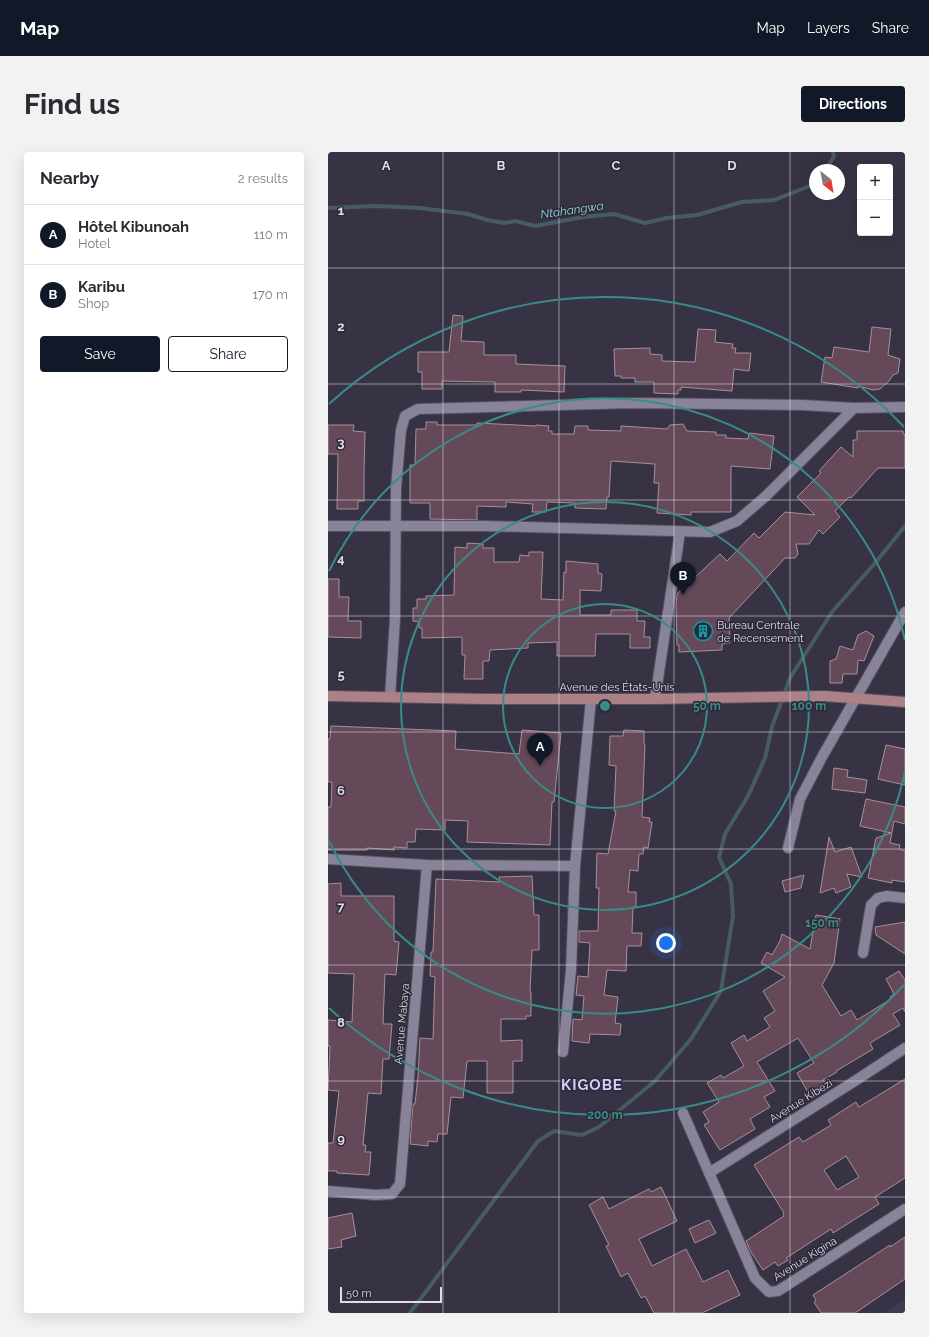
<!DOCTYPE html>
<html lang="en">
<head>
<meta charset="utf-8">
<style>
  :root { --surface:#fff; --page:#f2f2f3; --text:#2b2b33; --muted:#7c7c81; --line:#e1e1e2; --accent:#111827 }
  body { margin:0; font-family:Raleway,sans-serif; background:var(--page); color:var(--text) }
  .controls { position:absolute; right:12px; top:12px; display:grid; overflow:hidden; border-radius:4px; box-shadow:0 4px 16px #0002 }
  .controls button { width:36px; height:36px; display:grid; place-items:center; padding:0; border:0; border-bottom:1px solid var(--line); background:var(--surface); color:var(--text); font:20px sans-serif }
  .compass { position:absolute; left:481px; top:12px; width:36px; height:36px; border-radius:50%; background:var(--surface); box-shadow:0 4px 16px #0002; rotate:149deg }
  .scale { position:absolute; left:12px; bottom:10px; width:102px; box-sizing:border-box; padding-left:4px; border:2px solid #dfdde8; border-top:0; font-size:11px; line-height:14px; white-space:nowrap; color:#dfdde8; -webkit-text-stroke:3px #2d2939; paint-order:stroke }
  .you { position:absolute; left:338px; top:791px; width:14px; height:14px; margin:-10px; border:3px solid #fff; border-radius:50%; background:#1a73e8; box-shadow:0 0 0 6px #1a73e833 }
  .badge { display:grid; place-items:center; width:26px; height:26px; border-radius:50%; background:var(--accent); color:#fff; font-size:13px; font-weight:700 }
  .pin { position:absolute; translate:-50% -33px; filter:drop-shadow(0 1px 2px #0008) }
  .pin::after { content:''; position:absolute; top:21px; width:14px; height:12px; background:inherit; clip-path:polygon(0 0,100% 0,50% 100%) }
  .list { margin:0; padding:0; list-style:none }
  h2 { display:flex; justify-content:space-between; align-items:center; height:52px; margin:0; padding:0 16px; font-size:17px }
  h2 small { font-size:13px; font-weight:400; color:var(--muted) }
  .list li { display:grid; grid-template-columns:26px 1fr auto; gap:12px; align-items:center; box-sizing:border-box; height:60px; padding:0 16px; border-top:1px solid var(--line) }
  .list b { display:block; font-size:15px; white-space:nowrap }
  .list p { margin:0; font-size:13px; white-space:nowrap; color:var(--muted) }
  .list em { font-size:13px; font-style:normal; color:var(--muted) }
  .actions { display:flex; gap:8px; padding:12px 16px }
  .actions a { flex:1; padding:9px 0; border:1px solid var(--accent); border-radius:4px; text-align:center; font-size:14px; color:var(--accent) }
  .actions .main { background:var(--accent); color:#fff }
  .map { position:relative; flex:none; width:577px; height:1161px; overflow:hidden; border-radius:4px }
  header { display:flex; align-items:center; gap:24px; box-sizing:border-box; height:56px; padding:0 20px; background:var(--accent); color:#fff }
  header strong { font-size:19px }
  nav { display:flex; gap:22px; margin-inline-start:auto; font-size:14px }
  .intro { display:flex; align-items:center; justify-content:space-between; box-sizing:border-box; height:96px; padding:0 24px }
  h1 { margin:0; font-size:28px }
  .button { padding:10px 18px; border-radius:4px; background:var(--accent); color:#fff; font-size:14px; font-weight:700 }
  main { display:flex; gap:24px; padding:0 24px }
  aside { flex:1; background:var(--surface); border-radius:4px; box-shadow:0 4px 16px #0002 }
  .map>svg:first-child { display:block }
</style>
</head>
<body>
<header>
<strong>Map</strong>
<nav><a>Map</a><a>Layers</a><a>Share</a></nav>
</header>
<div class="intro"><h1>Find us</h1><a class="button">Directions</a></div>
<main>
<aside>
<h2>Nearby<small>2 results</small></h2>
<ul class="list">
<li><span class="badge">A</span><div><b>Hôtel Kibunoah</b><p>Hotel</p></div><em>110 m</em></li>
<li><span class="badge">B</span><div><b>Karibu</b><p>Shop</p></div><em>170 m</em></li>
</ul>
<div class="actions"><a class="main">Save</a><a>Share</a></div>
</aside>
<div class="map">
<svg width="577" height="1161" viewBox="0 0 577 1161">
  <rect width="100%" height="100%" fill="#373344"/>
  <!-- built -->
  <polygon fill="#413b53" points="577,1148 577,1161 556,1161"/>
  <g fill="none" stroke-linecap="round" stroke-linejoin="round">
    <!-- stream -->
    <g stroke="#475c61" stroke-width="4">
      <polyline points="498,18 506,4 505,0"/>
      <polyline points="0,56 48,54 92,56 140,62 159,68 176,71 187,69 207,74 255,65 286,62 317,71 339,66 369,63 414,50 446,48 487,32"/>
      <polyline points="82,1161 210,989 226,979 254,983 271,975 327,929 363,887 393,839 405,764 403,732 391,705 397,682 420,644 437,606 444,575 462,526 504,460 548,410 577,374"/>
    </g>
  </g>
  <!-- building -->
  <g fill="#654959" stroke="#a6909c" fill-rule="evenodd">
    <polygon points="125,163 135,164 133,189 156,190 156,203 188,203 188,212 237,214 236,240 193,238 193,240 167,240 167,230 114,229 114,237 94,237 94,220 90,220 90,200 121,200"/>
    <polygon points="544,175 563,177 560,203 572,207 570,221 565,223 561,229 552,237 545,238 530,234 530,236 493,230 497,205 504,206 506,195 541,200"/>
    <polygon points="370,177 388,178 387,190 405,192 404,196 408,196 407,201 423,201 421,219 406,217 404,239 353,235 353,238 350,238 350,242 326,241 326,230 307,230 307,226 293,226 293,224 287,224 286,197 322,196 322,202 334,203 334,209 367,210"/>
    <polygon points="98,270 109,270 109,273 149,273 149,271 208,274 208,273 221,274 220,279 224,279 224,282 246,282 247,274 260,274 260,278 293,279 293,274 339,277 342,273 355,272 359,279 388,280 388,283 398,283 398,286 420,287 421,281 446,284 442,317 403,314 403,360 363,360 363,363 329,361 331,331 326,331 327,312 283,309 281,345 279,345 278,357 247,356 247,351 219,350 218,360 204,360 205,352 178,350 178,355 149,354 149,368 102,367 102,351 82,351 82,313 87,313 88,277 98,277"/>
    <polygon points="0,273 26,273 25,279 37,280 36,321 36,349 30,349 30,357 9,357 10,302 0,302"/>
    <polygon points="529,279 575,279 575,282 577,282 577,316 550,316 523,346 521,345 507,359 512,365 495,382 491,378 481,392 468,392 470,402 467,406 457,406 401,466 402,491 394,492 394,498 351,500 351,493 349,493 348,453 349,442 392,402 399,409 426,381 431,386 457,360 487,363 469,345 493,321 491,319 513,295 525,305 525,288 529,288"/>
    <polygon points="139,391 155,392 155,396 166,396 166,410 191,410 192,403 201,404 201,400 215,400 213,447 235,448 236,420 238,421 238,409 270,412 270,421 274,422 273,439 252,438 252,463 283,463 283,458 309,458 309,469 317,469 316,485 322,485 322,496 302,496 302,482 268,482 267,504 229,504 229,490 200,491 200,496 162,498 161,509 155,509 155,527 136,527 137,503 134,503 134,485 94,486 94,476 91,476 91,470 85,469 85,456 89,456 89,447 98,447 98,444 126,443 127,395 139,396"/>
    <polygon points="0,427 11,427 11,445 21,445 20,469 33,469 33,486 0,485"/>
    <polygon points="538,479 546,484 536,509 530,508 529,522 515,522 514,531 502,531 502,509 508,507 512,494 525,498 530,483"/>
    <polygon points="3,574 128,579 127,597 191,602 194,578 233,581 226,650 224,650 222,693 139,690 140,669 117,668 117,678 88,677 87,690 79,690 79,696 66,695 66,698 39,696 39,698 0,698 0,655 3,655 4,630 0,630 0,587 2,587"/>
    <polygon points="296,578 316,579 316,592 317,592 314,665 322,666 321,670 324,670 320,696 316,695 315,702 311,702 310,719 302,718 300,740 308,740 308,755 305,755 304,781 314,781 313,794 299,794 298,819 279,818 276,843 290,845 287,871 293,872 292,883 262,882 261,891 244,889 245,867 254,868 256,844 248,843 250,824 260,825 262,791 251,790 251,779 270,779 271,736 268,736 269,701 280,702 288,659 286,659 288,614 281,613 282,584 295,584"/>
    <polygon points="558,593 577,597 577,633 550,627"/>
    <polygon points="506,616 520,618 519,625 539,628 537,641 504,637"/>
    <polygon points="538,647 577,655 577,672 566,669 562,691 572,693 571,697 577,699 577,730 564,728 564,731 540,726 548,686 563,681 532,674"/>
    <polygon points="501,685 507,700 523,695 534,725 519,722 523,735 508,741 506,736 492,741"/>
    <polygon points="476,723 473,736 457,740 454,729"/>
    <polygon points="204,724 206,763 211,763 211,798 204,798 202,840 203,840 203,864 198,864 198,867 173,867 173,889 194,888 194,909 185,909 185,941 159,941 159,909 139,909 135,946 123,945 119,982 110,982 109,990 100,989 100,994 82,992 85,952 87,952 90,924 92,886 105,887 107,825 102,824 103,800 105,800 108,727 172,730 171,725"/>
    <polygon points="13,731 13,744 66,744 66,789 71,790 68,823 57,822 55,872 64,872 61,907 55,907 53,942 40,941 35,993 38,993 37,1000 43,1000 41,1023 9,1021 9,1019 0,1019 0,991 5,991 11,939 0,938 2,894 0,894 0,868 24,870 26,822 0,821 0,732"/>
    <polygon points="488,763 512,767 506,811 494,833 513,864 523,858 529,868 563,847 562,845 566,842 558,827 571,819 577,828 577,860 575,856 565,862 572,873 542,891 545,897 508,919 509,920 495,928 499,934 482,944 469,921 486,911 470,886 429,910 447,939 436,945 442,955 422,967 427,977 392,998 376,973 381,970 375,960 391,950 379,931 393,923 395,926 416,914 403,891 416,883 419,889 442,875 436,866 447,859 435,839 457,825 433,811 439,800 444,803 452,789 454,782 482,797"/>
    <polygon points="577,770 577,802 548,783 547,775"/>
    <path d="M577 927V1026L547 1045 551 1052 505 1081 503 1077 458 1106 460 1108 450 1114 447 1110 435 1118 423 1100 418 1089 456 1064 455 1062 456 1061 426 1013 471 985 475 990 503 973 500 968 528 950 531 955ZM518 1004 531 1025 509 1038 496 1018Z"/>
    <polygon points="333,1035 349,1069 311,1087 324,1114 358,1097 375,1130 400,1118 412,1143 374,1161 326,1161 317,1144 313,1146 300,1121 293,1125 278,1094 281,1093 261,1053 275,1045 281,1057 321,1037 323,1040"/>
    <polygon points="24,1061 28,1084 13,1088 14,1095 0,1097 0,1066"/>
    <polygon points="381,1068 388,1081 367,1091 361,1077"/>
    <polygon points="577,1085 577,1127 527,1161 493,1161 486,1150 488,1148 485,1143 562,1093 562,1095"/>
  </g>
  <g fill="none" stroke-linecap="round" stroke-linejoin="round">
    <!-- street casing -->
    <g stroke="#55515f" stroke-width="12">
      <g id="street">
        <polyline points="0,374 158,374 382,380 409,369 438,344 526,256"/>
        <polyline points="62,545 67,467 68,336 73,278 77,264 90,257 304,251 474,253 526,256 577,255"/>
        <polyline points="327,547 352,380"/>
        <polyline points="460,696 472,647 494,605 577,460"/>
        <polyline points="0,707 99,713 247,714"/>
        <polyline points="535,801 543,753 550,746 559,744 577,746"/>
        <polyline points="235,900 243,818 247,714 263,547"/>
        <polyline points="355,961 427,1126 441,1140 450,1139 577,1057"/>
        <polyline points="381,1021 530,927 577,896"/>
        <polyline points="0,1039 48,1043 64,1042 72,1032 99,713"/>
      </g>
    </g>
    <!-- secondary casing -->
    <g stroke="#55515f" stroke-width="12">
      <polyline id="secondary" points="0,544 156,547 327,547 496,544 577,550"/>
    </g>
    <!-- street -->
    <use href="#street" stroke="#888398" stroke-width="10"/>
    <!-- secondary -->
    <use href="#secondary" stroke="#ab8187" stroke-width="10"/>
  </g>
  <!-- grid -->
  <path fill="none" stroke="#dfdde8" stroke-width="1" stroke-opacity="0.55" d="M115 0V1161M231 0V1161M346 0V1161M462 0V1161M0 116H577M0 232H577M0 348H577M0 464H577M0 580H577M0 697H577M0 813H577M0 929H577M0 1045H577"/>
  <!-- distance rings -->
  <g fill="none" stroke="#398b86" stroke-width="2">
    <circle cx="277" cy="554" r="102"/>
    <circle cx="277" cy="554" r="204"/>
    <path d="M577 620A307 307 0 0 1 1 689M1 419A307 307 0 0 1 577 488"/>
    <path d="M576 833A409 409 0 0 1 1 856M1 252A409 409 0 0 1 576 275"/>
  </g>
  <!-- icons -->
  <defs>
    <g id="building-ring" transform="scale(1)"><circle r="9.5" fill="#2d2939" stroke="#0f9aa8" stroke-width="1.5"/><path d="M-4-6H4V6H1V3H-1V6H-4ZM-2.5-4.3h1.7v1.8h-1.7ZM.8-4.3h1.7v1.8H.8ZM-2.5-1h1.7V.8h-1.7ZM.8-1h1.7V.8H.8Z" fill="#0f9aa8"/></g>
  </defs>
  <g fill-rule="evenodd">
    <use href="#building-ring" x="375" y="479"/>
  </g>
  <g text-anchor="middle" dominant-baseline="central" stroke-width="3" stroke-linejoin="round" paint-order="stroke">
    <!-- poi labels -->
    <g font-size="11" fill="#dfdde8" stroke="#2d2939" text-anchor="start">
      <text x="389" y="473">Bureau Centrale<tspan x="389" dy="13">de Recensement</tspan></text>
    </g>
    <!-- street labels -->
    <g font-size="11" fill="#dfdde8" stroke="#2d2939">
      <text x="289" y="535">Avenue des États-Unis</text>
      <text transform="translate(74 872) rotate(-85)">Avenue Mabaya</text>
      <text transform="translate(473 949) rotate(-32)">Avenue Kibezi</text>
      <text transform="translate(477 1107) rotate(-32)">Avenue Kigina</text>
    </g>
    <!-- water labels -->
    <g font-size="12" font-style="italic" fill="#8fdadf" stroke="#2d2939">
      <text transform="translate(244 58) rotate(-8)">Ntahangwa</text>
    </g>
    <!-- district labels -->
    <g font-size="15" font-weight="bold" letter-spacing="1" fill="#d1cffb" stroke="#2d2939">
      <text x="264" y="933">KIGOBE</text>
    </g>
  </g>
  <g font-size="13" text-anchor="middle" font-weight="bold" fill="#dfdde8" stroke="#2d2939" stroke-width="3" stroke-linejoin="round" paint-order="stroke">
    <text x="58" y="18">A</text>
    <text x="173" y="18">B</text>
    <text x="288" y="18">C</text>
    <text x="404" y="18">D</text>
    <text x="13" y="63">1</text>
    <text x="13" y="179">2</text>
    <text x="13" y="295">3</text>
    <text x="13" y="411">4</text>
    <text x="13" y="527">5</text>
    <text x="13" y="643">6</text>
    <text x="13" y="759">7</text>
    <text x="13" y="875">8</text>
    <text x="13" y="991">9</text>
  </g>
  <circle cx="277" cy="554" r="6" fill="#398b86" stroke="#2d2939" stroke-width="2"/>
  <g font-size="12" text-anchor="middle" font-weight="bold" fill="#398b86" stroke="#2d2939" stroke-width="3" stroke-linejoin="round" paint-order="stroke">
    <text x="379" y="558">50 m</text>
    <text x="481" y="558">100 m</text>
    <text x="494" y="775">150 m</text>
    <text x="277" y="967">200 m</text>
  </g>
</svg>
<div class="controls">
<button>+</button>
<button>−</button>
</div>
<svg class="compass" viewBox="-18 -18 36 36"><path d="M0-13l5 13h-10z" fill="#e53935"/><path d="M0 13l5-13h-10z" fill="#7c7c81"/></svg>
<div class="scale">50 m</div>
<div class="you"></div>
<div class="pin badge" style="left:212px;top:614px">A</div>
<div class="pin badge" style="left:355px;top:443px">B</div>
</div>
</main>
</body>
</html>
